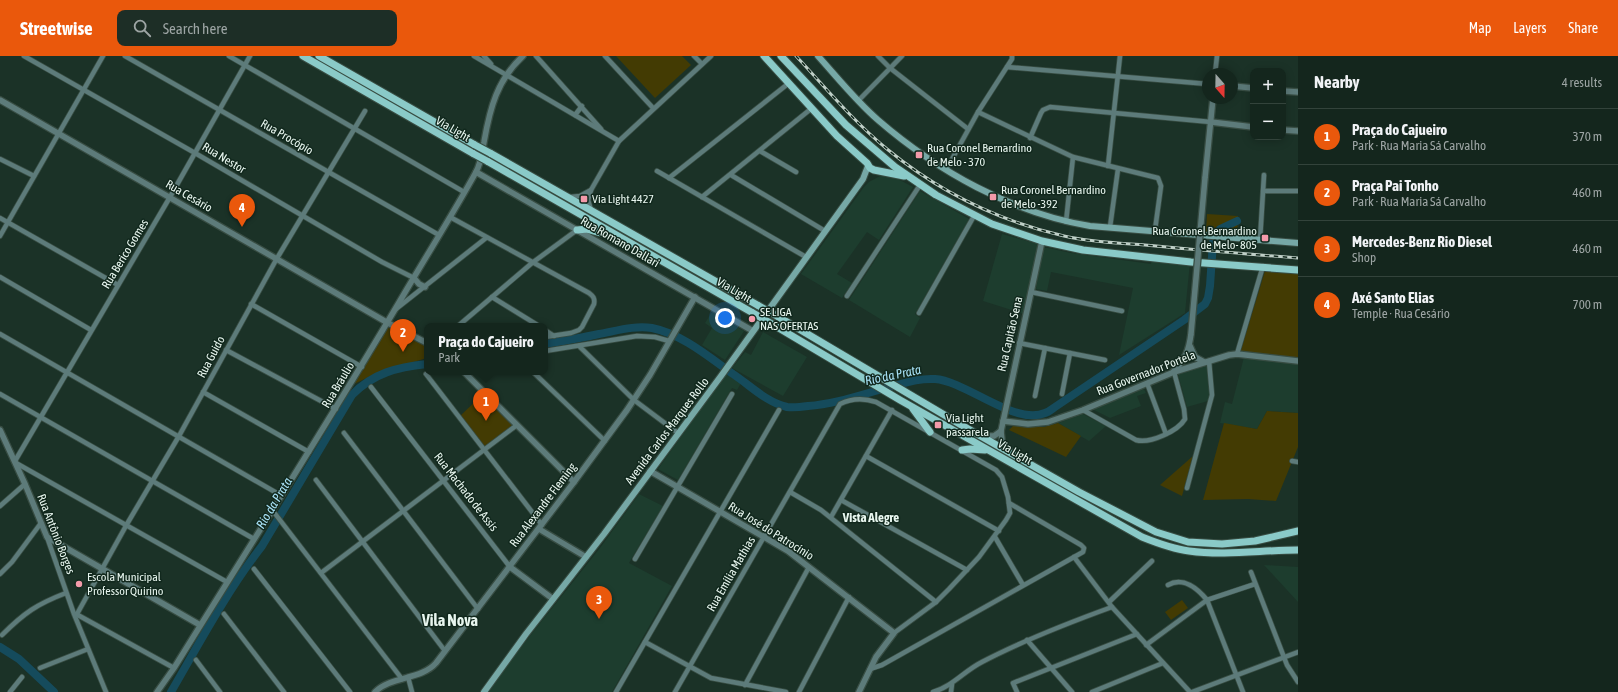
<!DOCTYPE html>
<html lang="en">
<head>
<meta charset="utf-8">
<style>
  :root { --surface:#14261d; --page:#1d2e26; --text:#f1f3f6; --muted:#9da5a4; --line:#33433b; --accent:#ea580c }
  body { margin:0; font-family:"Asap Condensed",sans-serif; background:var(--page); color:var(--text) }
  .controls { position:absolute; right:12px; top:12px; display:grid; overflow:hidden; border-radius:8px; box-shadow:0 2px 10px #0003 }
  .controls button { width:36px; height:36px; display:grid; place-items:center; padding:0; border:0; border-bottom:1px solid var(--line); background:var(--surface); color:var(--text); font:20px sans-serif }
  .compass { position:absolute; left:1202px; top:12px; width:36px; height:36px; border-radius:50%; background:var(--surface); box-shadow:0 2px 10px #0003; rotate:160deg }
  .you { position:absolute; left:725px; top:262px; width:14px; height:14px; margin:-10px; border:3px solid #fff; border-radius:50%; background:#1a73e8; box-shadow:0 0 0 6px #1a73e833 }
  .badge { display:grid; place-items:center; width:26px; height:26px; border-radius:50%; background:var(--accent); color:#fff; font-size:13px; font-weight:700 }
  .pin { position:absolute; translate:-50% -33px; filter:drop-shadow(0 1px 2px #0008) }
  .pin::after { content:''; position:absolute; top:21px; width:14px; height:12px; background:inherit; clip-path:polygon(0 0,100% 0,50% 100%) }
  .popup { position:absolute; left:424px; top:267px; width:124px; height:52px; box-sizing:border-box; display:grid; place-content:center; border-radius:8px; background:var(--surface); filter:drop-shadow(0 1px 3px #0005); font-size:13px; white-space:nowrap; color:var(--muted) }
  .popup b { font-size:15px; color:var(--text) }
  .popup::after { content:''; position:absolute; left:50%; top:100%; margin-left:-8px; border:8px solid transparent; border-top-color:var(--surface) }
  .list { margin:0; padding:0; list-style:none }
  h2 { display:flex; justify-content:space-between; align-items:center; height:52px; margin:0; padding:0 16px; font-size:17px }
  h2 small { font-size:13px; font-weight:400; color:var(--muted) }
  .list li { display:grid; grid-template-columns:26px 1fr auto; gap:12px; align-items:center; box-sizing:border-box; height:56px; padding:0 16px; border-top:1px solid var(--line) }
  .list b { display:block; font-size:15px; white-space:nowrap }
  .list p { margin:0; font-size:13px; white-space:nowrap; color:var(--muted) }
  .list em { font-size:13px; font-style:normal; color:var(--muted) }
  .icon { flex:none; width:22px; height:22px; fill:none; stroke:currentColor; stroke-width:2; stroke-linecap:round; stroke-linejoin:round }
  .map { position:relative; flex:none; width:1298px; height:636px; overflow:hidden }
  header { display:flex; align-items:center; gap:24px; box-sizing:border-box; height:56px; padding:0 20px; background:var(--accent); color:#fff }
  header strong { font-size:19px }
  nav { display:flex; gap:22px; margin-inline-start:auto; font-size:14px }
  .search { width:280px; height:36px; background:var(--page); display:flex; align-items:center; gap:10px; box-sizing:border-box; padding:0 14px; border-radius:8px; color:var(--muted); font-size:15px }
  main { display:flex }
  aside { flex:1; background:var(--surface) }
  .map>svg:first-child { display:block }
</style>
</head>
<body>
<header>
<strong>Streetwise</strong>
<div class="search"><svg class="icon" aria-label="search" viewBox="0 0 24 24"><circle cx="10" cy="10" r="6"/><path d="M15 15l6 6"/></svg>Search here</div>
<nav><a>Map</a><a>Layers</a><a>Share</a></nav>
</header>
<main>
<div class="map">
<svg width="1298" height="636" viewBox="0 0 1298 636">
  <rect width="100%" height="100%" fill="#1b3227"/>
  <!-- built -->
  <g fill="#1d3d2e">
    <polygon points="880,120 892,120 913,131 879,184 867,176 837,218 852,227 842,242 801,218 864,131 869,126"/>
    <polygon points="920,135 969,163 915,258 920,262 910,281 849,244"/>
    <polygon points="1002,178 1038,188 1024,258 983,245"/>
    <polygon points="1045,192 1048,192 1071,197 1151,208 1152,203 1190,206 1185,257 1119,299 1133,232 1051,216 1047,235 1036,233 1043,194"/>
    <polygon points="712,256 744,275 725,304 702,289 712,272 705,267"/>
    <polygon points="763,276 807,301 783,340 732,312 745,296 751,299"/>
    <polygon points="1244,301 1298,308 1298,357 1267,355 1257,373 1220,367 1225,346 1232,348"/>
    <polygon points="1207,309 1210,338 1208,345 1187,351 1178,318"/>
    <polygon points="726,318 741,327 737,334 732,332 678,424 658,413"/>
    <polygon points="1144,333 1146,337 1137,340 1141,350 1110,362 1092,353"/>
    <polygon points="1083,358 1106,370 1089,385 1058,367"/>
    <polygon points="639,438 663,450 629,507 672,530 612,636 488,636 521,591 600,492"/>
    <polygon points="1264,509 1298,511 1298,546"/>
  </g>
  <!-- green -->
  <g fill="#433b03">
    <polygon points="616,0 682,0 691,9 655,42"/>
    <polygon points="1207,158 1238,160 1237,178 1206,176"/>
    <polygon points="1265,215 1298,218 1298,303 1240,297"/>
    <polygon points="389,270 427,289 427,302 379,316 352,329"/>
    <polygon points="484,337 515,369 483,394 459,361"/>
    <polygon points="1267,355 1298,357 1298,391 1276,445 1248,443 1203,444 1224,367 1257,373"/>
    <polygon points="1058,367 1081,380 1066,401 1009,374 1013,370 1044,371"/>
    <polygon points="1193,400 1182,440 1160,429"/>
    <polygon points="1182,544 1188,552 1171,564 1165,556"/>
  </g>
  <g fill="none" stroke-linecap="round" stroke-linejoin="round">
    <!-- river -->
    <g stroke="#154b5c" stroke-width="8">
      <path d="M545 288C563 285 581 282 599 278 616 275 635 269 652 272 682 278 709 301 733 318 751 330 766 346 787 351 794 352 801 351 808 350 836 348 863 338 890 331 905 327 919 322 935 323 966 325 1015 370 1045 357 1049 356 1052 353 1055 351L1184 264 1205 248 1208 242 1210 230 1213 186 1220 173 1237 165"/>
      <polyline points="0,591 19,603 54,636"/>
      <path d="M171 636C200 586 227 535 262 490L352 339C373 317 398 311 427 308"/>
    </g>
    <!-- minor casing -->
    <g stroke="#384d43" stroke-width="6">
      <g id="minor">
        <polyline points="24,0 195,97 382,206 414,222"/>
        <polyline points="125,0 439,179"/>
        <polyline points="229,0 464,136"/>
        <polyline points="474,0 619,85"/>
        <polyline points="484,0 491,8"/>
        <polyline points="536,0 601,73"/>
        <polyline points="605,0 653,52"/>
        <polyline points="694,0 702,8"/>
        <polyline points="878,0 890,12 968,73"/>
        <polyline points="1007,11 1208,28"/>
        <polyline points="1215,18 1217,0"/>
        <polyline points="858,45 902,0"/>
        <polyline points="978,56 1073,101 1158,122 1161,130 1155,174"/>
        <polyline points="575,59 582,50"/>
        <polyline points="1030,82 1041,57 1043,54 1050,51 1211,66"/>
        <polyline points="760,95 796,116"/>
        <polyline points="0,103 34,120"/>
        <polyline points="1108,110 1120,0"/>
        <polyline points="946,114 978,56 1012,3 1012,0"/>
        <polyline points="657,115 806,201"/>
        <polyline points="731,119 825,175"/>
        <polyline points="669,122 789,27"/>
        <polyline points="1263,135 1298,135"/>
        <polyline points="570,141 580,140 591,134"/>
        <polyline points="702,141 812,52"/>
        <polyline points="591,154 588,144 591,134 619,85 711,0"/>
        <path d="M450 161 589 237C593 240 595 242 594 248L582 271 579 274 571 277 545 281"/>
        <polyline points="0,162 118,229"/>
        <polyline points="1066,166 1073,101"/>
        <polyline points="1110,171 1118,113"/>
        <polyline points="0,180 103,0"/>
        <polyline points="1260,184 1264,119"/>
        <polyline points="0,221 91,274"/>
        <polyline points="1031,236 1122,255"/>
        <polyline points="847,240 920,129"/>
        <polyline points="492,241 539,270"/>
        <polyline points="251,248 362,311"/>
        <polyline points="396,253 486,182"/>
        <polyline points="919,257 974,160"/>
        <polyline points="458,270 532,207 577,174"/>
        <polyline points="545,274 554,280"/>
        <polyline points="0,278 282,440"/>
        <polyline points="1019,287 1105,304"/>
        <polyline points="579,290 634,344 678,377"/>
        <polyline points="226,294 336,353"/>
        <polyline points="545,295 637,280 655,281 669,285"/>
        <polyline points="1237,298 1263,210"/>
        <polyline points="533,316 605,385"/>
        <polyline points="426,318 542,469"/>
        <polyline points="1147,327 1166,378"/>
        <polyline points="371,331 510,511"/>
        <polyline points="203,336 309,396"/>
        <polyline points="0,338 254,483"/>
        <polyline points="1062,338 1070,297"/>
        <polyline points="1035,340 1045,292"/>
        <path d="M1083 354 1136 384C1150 388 1178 375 1185 363L1184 353 1174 316"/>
        <polyline points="344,377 478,553"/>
        <polyline points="866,400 999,475"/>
        <polyline points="15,405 170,141 250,0"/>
        <polyline points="1292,405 1298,406"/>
        <polyline points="16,407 227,526"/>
        <polyline points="316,424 445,595"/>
        <polyline points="1187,432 1212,339 1209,305"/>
        <polyline points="790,436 821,454 936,546"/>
        <polyline points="841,444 967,514"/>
        <polyline points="0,450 25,428"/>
        <polyline points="273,455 402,623"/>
        <polyline points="831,461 892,354"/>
        <polyline points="47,481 74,558 106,636"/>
        <polyline points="995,481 1023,529"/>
        <polyline points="1074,501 1112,551 1190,636"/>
        <polyline points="635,503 732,338"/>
        <polyline points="254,513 350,636"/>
        <polyline points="1251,516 1287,609 1298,626"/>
        <polyline points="321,517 517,369"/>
        <polyline points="0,518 12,506 41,467"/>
        <path d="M1168 529C1183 520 1198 533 1207 544L1243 636"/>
        <polyline points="1109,546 1152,505"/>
        <polyline points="76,558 174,612"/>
        <polyline points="77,558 127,468 179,380 276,204 365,55"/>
        <polyline points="224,558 284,636"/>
        <path d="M2 579C24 557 37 548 66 537"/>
        <polyline points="1027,584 1072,636"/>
        <polyline points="645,586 711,622 786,636"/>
        <polyline points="1146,589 1207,544 1255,528"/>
        <polyline points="196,604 220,636"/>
        <polyline points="40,612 88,593"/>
        <polyline points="870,613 882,609 1083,496 1084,492 1081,489 1009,447"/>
        <polyline points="408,621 412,636"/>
        <polyline points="745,629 809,511"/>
        <polyline points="10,636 22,621"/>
        <polyline points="616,636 779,354"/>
        <path d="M675 636 840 348C852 342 864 342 876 346L996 414 1002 421 1008 441 1010 457 1006 464 979 501 949 533 936 546 894 577"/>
        <polyline points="799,636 849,541"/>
        <path d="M933 636C953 630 964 615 982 606 1024 584 1068 567 1112 551"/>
        <polyline points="951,636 952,628"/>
        <polyline points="1017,636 1013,627 1137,578"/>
        <polyline points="1092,636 1163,607"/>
        <polyline points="1192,636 1298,596"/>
      </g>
    </g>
    <!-- tertiary casing -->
    <g stroke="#384d43" stroke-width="8">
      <g id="tertiary">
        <polyline points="1232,30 1253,32"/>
        <polyline points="1283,35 1298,36"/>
        <polyline points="0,44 388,267 427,287"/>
        <polyline points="1211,66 1253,71"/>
        <polyline points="1283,74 1298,75"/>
        <polyline points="476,116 753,275"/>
        <polyline points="1205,122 1213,42"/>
        <polyline points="414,222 419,228 425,231"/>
        <polyline points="1190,290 1195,301 1204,306"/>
        <path d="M1174 315C1185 304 1189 294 1191 278"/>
        <polyline points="464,316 574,426"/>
        <polyline points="1003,365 1028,368 1048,366 1083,354 1174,316 1229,299 1237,298 1298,305"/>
        <polyline points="0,374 25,428 47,481 200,569"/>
        <polyline points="983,380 994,380 1001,375"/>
        <polyline points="1012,397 1002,385 1001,375 1042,185"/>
        <polyline points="650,415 788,495 894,577 876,601 859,636"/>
        <polyline points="539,473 586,501"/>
        <polyline points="510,511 553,543"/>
        <path d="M157 636 174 612C252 486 332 361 407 233 430 194 454 156 476 116 481 107 482 96 484 86 490 52 497 24 523 0"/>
        <path d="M375 636C391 620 421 624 436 607L574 426 627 354 650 319 695 241"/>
      </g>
    </g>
    <!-- secondary casing -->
    <g stroke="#384d43" stroke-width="8">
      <g id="secondary">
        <path d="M818 0C837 21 856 45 878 64 937 115 1012 157 1090 170L1298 187"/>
        <polyline points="484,636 526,578 604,478 721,320 863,123 868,110"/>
      </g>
    </g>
    <!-- primary casing -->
    <g stroke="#384d43" stroke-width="9">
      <g id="primary">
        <polyline points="303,0 474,98"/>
        <polyline points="319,0 475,89"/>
        <polyline points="764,0 837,80 867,107 870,112 874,114 904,120"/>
        <polyline points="781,0 846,69 895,111 936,139 992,168 1042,185 1083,194 1191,206 1298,214"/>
        <polyline points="490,97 759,250"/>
        <polyline points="487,105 753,257"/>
        <polyline points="577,174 587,173 609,179"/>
        <polyline points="777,260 963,370 1079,436 1156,476 1188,486 1222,488 1255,485 1298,475"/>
        <path d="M772 268 900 344 1142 481C1157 487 1173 493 1189 495 1225 500 1262 494 1298 494"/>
        <polyline points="913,353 930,376"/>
        <polyline points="962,394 970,393 985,394"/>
      </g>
    </g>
    <!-- minor -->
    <use href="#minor" stroke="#5d7b7a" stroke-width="4.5"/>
    <!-- tertiary -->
    <use href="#tertiary" stroke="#5d7b7a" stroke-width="5.5"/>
    <!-- secondary -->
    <use href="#secondary" stroke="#76a8a6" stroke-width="6"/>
    <!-- primary -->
    <use href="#primary" stroke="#8acac8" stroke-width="7"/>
    <!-- rail casing -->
    <g stroke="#bfcfc7" stroke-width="3">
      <path id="rail" d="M796 0C825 31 853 65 887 93 938 135 999 165 1064 180 1090 186 1118 187 1145 189 1196 194 1247 198 1298 202"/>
    </g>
    <!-- rail -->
    <use href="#rail" stroke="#11281d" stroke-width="1.5" stroke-dasharray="4.5" stroke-linecap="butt"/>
    <!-- tertiary-bridge casing -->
    <g stroke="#384d43" stroke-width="8" stroke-linecap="butt">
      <polyline id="tertiary-bridge" points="1191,278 1205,122"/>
    </g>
    <!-- primary-bridge casing -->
    <g stroke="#384d43" stroke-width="9" stroke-linecap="butt">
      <g id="primary-bridge">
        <polyline points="475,89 490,97"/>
        <polyline points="474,98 487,105"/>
        <polyline points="759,250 777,260"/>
        <polyline points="753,257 772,268"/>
      </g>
    </g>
    <!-- tertiary-bridge -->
    <use href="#tertiary-bridge" stroke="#5d7b7a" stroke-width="5.5"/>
    <!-- primary-bridge -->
    <use href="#primary-bridge" stroke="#8acac8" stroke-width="7"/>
  </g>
  <!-- markers -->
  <g fill="#f39aaa" stroke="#11281d" stroke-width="1.5">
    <rect x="915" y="95" width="8" height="8" rx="2"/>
    <rect x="989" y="137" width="8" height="8" rx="2"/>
    <rect x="580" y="139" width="8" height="8" rx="2"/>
    <rect x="1261" y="178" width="8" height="8" rx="2"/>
    <circle cx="752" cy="263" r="4"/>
    <rect x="934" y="365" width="8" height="8" rx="2"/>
    <circle cx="79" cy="528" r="4"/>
  </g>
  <g text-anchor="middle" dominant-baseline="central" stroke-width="3" stroke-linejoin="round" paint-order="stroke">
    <!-- street labels -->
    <g font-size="12" fill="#e8f6ef" stroke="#11281d">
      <text transform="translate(453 73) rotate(30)">Via Light</text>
      <text transform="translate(287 81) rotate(30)">Rua Procópio</text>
      <text transform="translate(224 102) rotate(31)">Rua Nestor</text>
      <text transform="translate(189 140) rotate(30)">Rua Cesário</text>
      <text transform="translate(620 186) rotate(30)">Rua Romano Dallari</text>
      <text transform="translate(125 198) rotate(-59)">Rua Berico Gomes</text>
      <text transform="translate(734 234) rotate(30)">Via Light</text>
      <text transform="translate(1010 278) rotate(-77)">Rua Capitão Sena</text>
      <text transform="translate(211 301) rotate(-62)">Rua Guido</text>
      <text transform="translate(1146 317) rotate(-21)">Rua Governador Portela</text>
      <text transform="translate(338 329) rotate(-59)">Rua Bráulio</text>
      <text transform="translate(667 375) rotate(-53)">Avenida Carlos Marques Rollo</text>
      <text transform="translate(1015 396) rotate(30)">Via Light</text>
      <text transform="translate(466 436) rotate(52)">Rua Machado de Assis</text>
      <text transform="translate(543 449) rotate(-53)">Rua Alexandre Fleming</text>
      <text transform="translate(771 475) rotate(32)">Rua José do Patrocínio</text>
      <text transform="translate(56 478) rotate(69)">Rua Antônio Borges</text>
      <text transform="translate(731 518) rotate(-60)">Rua Emília Mathias</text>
    </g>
    <!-- poi labels -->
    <g font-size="12" fill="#e8f6ef" stroke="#11281d" text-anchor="start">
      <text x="927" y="92">Rua Coronel Bernardino<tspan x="927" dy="14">de Melo - 370</tspan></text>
      <text x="1001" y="134">Rua Coronel Bernardino<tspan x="1001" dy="14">de Melo -392</tspan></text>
      <text x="592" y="143">Via Light 4427</text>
      <text x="1257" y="175" text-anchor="end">Rua Coronel Bernardino<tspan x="1257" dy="14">de Melo- 805</tspan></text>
      <text x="760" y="256">SE LIGA<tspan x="760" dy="14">NAS OFERTAS</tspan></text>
      <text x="946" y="362">Via Light<tspan x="946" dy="14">passarela</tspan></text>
      <text x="87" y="521">Escola Municipal<tspan x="87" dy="14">Professor Quirino</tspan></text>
    </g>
    <!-- water labels -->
    <g font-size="13" font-style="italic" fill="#a8e1f6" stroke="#11281d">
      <text transform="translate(893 319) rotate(-12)">Rio da Prata</text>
      <text transform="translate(274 447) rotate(-59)">Rio da Prata</text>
    </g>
    <!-- neighbourhood labels -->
    <g font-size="13" font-weight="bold" fill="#e8f6ef" stroke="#11281d">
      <text x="871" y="461">Vista Alegre</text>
    </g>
    <!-- district labels -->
    <g font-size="16" font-weight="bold" fill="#e8f6ef" stroke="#11281d">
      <text x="450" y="564">Vila Nova</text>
    </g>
  </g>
</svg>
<div class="controls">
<button>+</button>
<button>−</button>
</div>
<svg class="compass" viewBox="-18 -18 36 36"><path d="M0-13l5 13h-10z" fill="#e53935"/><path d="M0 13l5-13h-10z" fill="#9da5a4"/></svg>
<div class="you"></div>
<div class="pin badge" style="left:486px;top:365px">1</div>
<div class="popup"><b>Praça do Cajueiro</b>Park</div>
<div class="pin badge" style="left:403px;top:296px">2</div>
<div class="pin badge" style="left:599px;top:563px">3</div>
<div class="pin badge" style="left:242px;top:171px">4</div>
</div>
<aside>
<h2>Nearby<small>4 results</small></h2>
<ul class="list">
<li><span class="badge">1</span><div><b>Praça do Cajueiro</b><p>Park · Rua Maria Sá Carvalho</p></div><em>370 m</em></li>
<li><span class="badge">2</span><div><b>Praça Pai Tonho</b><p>Park · Rua Maria Sá Carvalho</p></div><em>460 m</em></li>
<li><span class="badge">3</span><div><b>Mercedes-Benz Rio Diesel</b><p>Shop</p></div><em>460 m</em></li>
<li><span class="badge">4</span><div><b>Axé Santo Elias</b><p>Temple · Rua Cesário</p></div><em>700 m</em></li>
</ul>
</aside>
</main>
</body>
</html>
